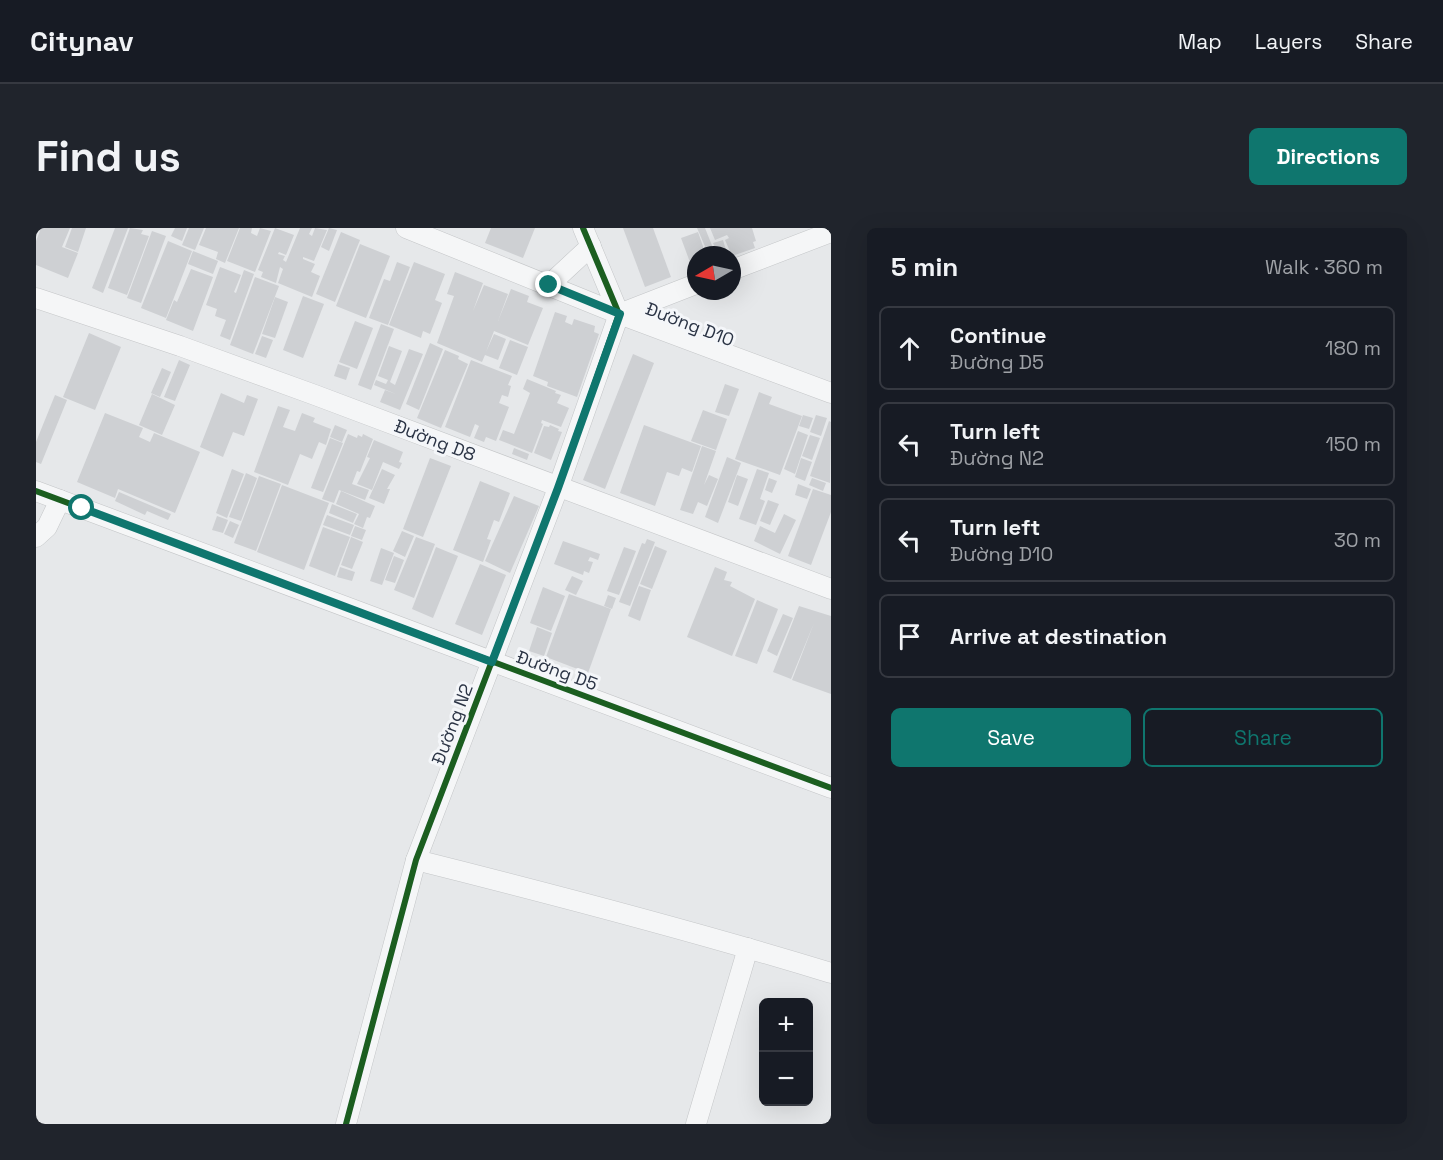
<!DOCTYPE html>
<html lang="en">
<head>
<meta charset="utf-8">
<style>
  :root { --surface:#171b24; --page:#20242c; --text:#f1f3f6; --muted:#9ea1a6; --line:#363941; --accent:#0f766e }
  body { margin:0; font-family:"Space Grotesk",sans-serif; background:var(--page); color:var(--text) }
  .controls { position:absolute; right:18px; bottom:18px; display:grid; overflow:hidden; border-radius:9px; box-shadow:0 6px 24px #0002 }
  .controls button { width:54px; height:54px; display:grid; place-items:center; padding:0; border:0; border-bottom:2px solid var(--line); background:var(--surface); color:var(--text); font:30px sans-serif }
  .compass { position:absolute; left:651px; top:18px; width:54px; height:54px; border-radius:50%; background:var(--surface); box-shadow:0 6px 24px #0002; rotate:261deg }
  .stop { position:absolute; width:18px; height:18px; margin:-14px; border:4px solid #0f766e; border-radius:50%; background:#fff }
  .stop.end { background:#0f766e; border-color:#fff; box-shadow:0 2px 6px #0008 }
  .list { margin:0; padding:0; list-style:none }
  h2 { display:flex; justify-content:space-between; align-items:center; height:78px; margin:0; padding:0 24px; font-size:26px }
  h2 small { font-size:20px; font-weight:400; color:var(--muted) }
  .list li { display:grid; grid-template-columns:39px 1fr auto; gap:18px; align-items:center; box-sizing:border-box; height:84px; margin:0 12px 12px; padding:0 12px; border:2px solid var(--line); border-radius:9px }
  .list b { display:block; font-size:22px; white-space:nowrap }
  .list p { margin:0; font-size:20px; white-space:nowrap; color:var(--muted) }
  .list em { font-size:20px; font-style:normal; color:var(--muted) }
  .actions { display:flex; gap:12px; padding:18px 24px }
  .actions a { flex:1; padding:14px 0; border:2px solid var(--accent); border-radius:9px; text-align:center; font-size:21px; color:var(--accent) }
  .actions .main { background:var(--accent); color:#fff }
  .icon { flex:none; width:33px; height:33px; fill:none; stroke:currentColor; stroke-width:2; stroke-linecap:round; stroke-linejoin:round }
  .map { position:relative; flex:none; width:795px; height:896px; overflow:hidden; border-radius:9px }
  header { display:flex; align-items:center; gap:36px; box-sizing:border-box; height:84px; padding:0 30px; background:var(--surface); border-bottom:2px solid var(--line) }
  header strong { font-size:28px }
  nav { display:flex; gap:33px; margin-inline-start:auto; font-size:21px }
  .intro { display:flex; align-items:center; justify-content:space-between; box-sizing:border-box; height:144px; padding:0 36px }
  h1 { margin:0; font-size:42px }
  .button { padding:15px 27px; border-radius:9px; background:var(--accent); color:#fff; font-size:21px; font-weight:700 }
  main { display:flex; gap:36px; padding:0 36px }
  aside { flex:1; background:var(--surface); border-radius:9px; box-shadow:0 6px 24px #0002 }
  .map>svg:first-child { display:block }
</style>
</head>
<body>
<header>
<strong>Citynav</strong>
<nav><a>Map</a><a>Layers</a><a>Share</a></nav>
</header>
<div class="intro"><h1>Find us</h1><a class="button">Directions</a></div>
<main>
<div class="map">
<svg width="795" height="896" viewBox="0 0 795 896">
  <rect width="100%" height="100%" fill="#e6e8ea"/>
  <!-- building -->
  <g fill="#ced0d3">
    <polygon points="5,0 34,0 26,19 42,25 32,50 0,37 0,13"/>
    <polygon points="36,0 50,0 42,24 29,19"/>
    <polygon points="79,0 92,0 67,65 56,60"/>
    <polygon points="94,0 107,2 105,6 113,8 91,67 72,60"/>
    <polygon points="139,0 151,0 146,13 135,8"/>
    <polygon points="153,0 168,0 159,22 146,17"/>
    <polygon points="170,0 203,0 189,35 180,31 182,24 163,17"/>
    <polygon points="204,0 216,0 215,5 221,8 224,0 235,3 219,44 191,33"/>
    <polygon points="239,0 258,7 250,27 243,24 242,26 249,28 247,32 250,34 264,0 276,0 273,6 276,8 279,0 291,2 278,33 267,29 267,31 279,36 275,44 284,48 276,69 242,55 247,41 244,39 240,55 225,49 227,44 222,42"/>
    <polygon points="293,0 301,2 293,23 285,19"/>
    <polygon points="455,0 499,0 487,30 449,15"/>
    <polygon points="587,0 617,0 635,49 609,59"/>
    <polygon points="661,0 669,0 677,20 671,23"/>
    <polygon points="674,0 716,0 720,13 717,14 719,20 696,28 689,12 693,10 691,7 679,12"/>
    <polygon points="116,3 130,8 105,75 91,70"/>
    <polygon points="305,4 324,12 299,74 280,66"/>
    <polygon points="662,4 670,27 660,27 660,36 655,37 645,10"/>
    <polygon points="687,12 689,19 692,27 683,27 681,22 680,22 677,15"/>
    <polygon points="132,13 156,23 130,90 105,80"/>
    <polygon points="324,16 354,28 330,90 300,78"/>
    <polygon points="157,23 182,33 177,46 152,36"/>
    <polygon points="361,34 374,39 352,97 333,90 348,51 354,53"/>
    <polygon points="378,34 409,46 399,72 406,75 394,106 387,103 385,110 353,97"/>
    <polygon points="184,39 205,47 198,64 200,65 208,42 218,46 194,112 184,108 190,92 179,88 181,81 170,77"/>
    <polygon points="155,41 177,49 157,103 130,92 138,72 141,74"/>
    <polygon points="419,44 447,55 437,83 448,57 472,66 462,93 475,61 493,68 491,74 507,80 492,117 458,103 450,124 458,106 470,111 462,132 449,127 446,134 401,115 418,68 411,66"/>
    <polygon points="219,49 243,58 217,126 194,117"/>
    <polygon points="267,68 288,76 267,130 247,122"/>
    <polygon points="239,69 252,74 239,110 226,106"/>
    <polygon points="519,84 531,88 529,94 536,97 538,91 559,98 558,104 563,106 541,169 511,158 512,154 497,148"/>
    <polygon points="319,93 337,100 321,141 303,134"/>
    <polygon points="345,96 358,101 335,162 322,157"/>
    <polygon points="53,105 85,119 59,182 27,169"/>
    <polygon points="226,108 237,112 230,130 219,126"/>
    <polygon points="474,112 492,119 481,147 463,140"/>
    <polygon points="394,115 407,121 383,182 370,176"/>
    <polygon points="353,118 366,123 354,154 359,157 373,121 387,126 364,182 344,174 349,162 360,166 338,157 340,152 350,156 352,152 342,148"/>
    <polygon points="409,122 423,128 422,131 432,136 405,200 381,190"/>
    <polygon points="597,126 618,135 569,261 547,252"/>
    <polygon points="143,132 154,137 139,173 128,169"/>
    <polygon points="435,132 476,148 472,157 475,158 472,169 466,167 463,175 473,179 460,213 450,209 448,214 438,210 443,198 439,196 434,209 409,199"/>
    <polygon points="302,136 314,140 310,152 298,148"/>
    <polygon points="126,140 135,144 124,169 115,165"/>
    <polygon points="491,151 520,163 519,165 525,167 521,175 533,180 525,199 506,192 505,195 507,196 496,225 463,212 467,202 478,206 494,165 487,161"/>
    <polygon points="689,156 703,161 693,188 679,184"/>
    <polygon points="723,164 736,169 733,176 766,188 744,247 699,231"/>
    <polygon points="185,165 208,175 211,167 222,171 208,208 197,204 187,229 164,219"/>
    <polygon points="116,166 139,177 126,207 103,197"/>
    <polygon points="19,167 31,172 5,236 0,234 0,214"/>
    <polygon points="242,178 254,182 247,199 259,203 266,185 279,190 277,194 295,201 290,217 283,214 276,231 264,226 252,257 218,244"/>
    <polygon points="667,182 691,191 680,222 655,213"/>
    <polygon points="69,185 107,200 103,209 114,214 118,205 164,224 139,285 82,261 79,270 41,254"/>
    <polygon points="767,187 777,190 773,201 763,198"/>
    <polygon points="780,187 791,190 785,208 774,204"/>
    <polygon points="793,193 795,194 794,255 774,248"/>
    <polygon points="299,197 311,202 306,214 294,209"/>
    <polygon points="514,197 523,201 522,203 526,204 515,232 498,225 508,198 513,199"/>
    <polygon points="608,197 665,218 656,244 646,240 643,248 631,244 619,278 584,265"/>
    <polygon points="762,203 772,207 759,246 748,241"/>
    <polygon points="312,206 321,210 322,207 326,209 327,206 337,211 324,244 321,243 316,256 333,262 329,272 303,262 298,275 286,271"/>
    <polygon points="774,207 784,210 776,232 766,228"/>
    <polygon points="294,210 307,215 287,264 275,260"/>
    <polygon points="338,212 367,224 363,234 366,235 363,241 347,234 336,262 321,256 334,230 331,229"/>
    <polygon points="666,218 680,223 668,257 673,247 682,251 671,278 662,274 657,286 644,282"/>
    <polygon points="478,220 493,226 491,232 476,226"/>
    <polygon points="691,229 705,235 682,295 669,289"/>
    <polygon points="394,230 415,238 387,309 367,301"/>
    <polygon points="765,230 776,234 769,253 759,249"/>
    <polygon points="196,241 208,246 191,290 180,285"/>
    <polygon points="346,241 359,247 351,261 354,261 348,276 333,270"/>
    <polygon points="721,241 733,245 724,271 729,273 720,297 703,291"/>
    <polygon points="210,245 221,250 205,293 193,289"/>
    <polygon points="701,247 712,251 702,278 692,274"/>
    <polygon points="223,248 245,256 220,323 198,315"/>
    <polygon points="733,250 741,253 736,265 729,262"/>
    <polygon points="776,250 790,255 787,263 773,257"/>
    <polygon points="444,253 474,265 463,294 458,292 451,311 455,312 447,334 417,322"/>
    <polygon points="762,256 775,261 771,271 759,267"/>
    <polygon points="246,257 293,275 268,342 221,324"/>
    <polygon points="777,261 795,267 795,284 775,337 752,328"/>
    <polygon points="305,263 339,278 334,290 331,289 327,300 318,296 323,286 300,276"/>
    <polygon points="83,264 135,286 132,292 111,283 109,287 79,273"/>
    <polygon points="478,268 503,278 474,345 449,333"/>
    <polygon points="732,272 743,276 734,297 724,293"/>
    <polygon points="296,276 321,286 317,295 293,285"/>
    <polygon points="748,286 760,292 744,326 718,313 724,298 739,305"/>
    <polygon points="291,287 318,297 314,307 287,297"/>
    <polygon points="181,288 192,292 187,305 176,302"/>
    <polygon points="194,293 203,297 197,310 188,306"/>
    <polygon points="319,298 330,302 326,312 315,308"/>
    <polygon points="287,299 314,309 299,348 273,338"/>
    <polygon points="366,303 378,308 369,329 357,323"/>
    <polygon points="315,309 327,314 316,341 305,337"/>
    <polygon points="380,309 399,316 378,370 358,362"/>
    <polygon points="611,311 619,314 594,378 583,374 606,315 609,316"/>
    <polygon points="527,313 564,326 562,332 554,329 552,333 557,334 553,345 548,343 547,347 518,336"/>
    <polygon points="619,318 631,323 616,361 604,356"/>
    <polygon points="400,319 422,328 397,390 376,381"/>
    <polygon points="588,319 600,323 583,367 571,363"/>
    <polygon points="345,320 358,325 346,357 334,353"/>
    <polygon points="358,328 368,332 359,355 349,352"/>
    <polygon points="444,336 470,347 446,407 419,396"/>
    <polygon points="304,339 319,344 316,353 301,349"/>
    <polygon points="679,339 691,344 688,352 696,354 694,358 719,371 696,428 651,409"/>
    <polygon points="536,348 547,353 540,367 529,362"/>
    <polygon points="603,358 615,362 604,393 592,388"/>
    <polygon points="507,359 529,368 515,403 494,395"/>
    <polygon points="533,366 575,381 552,445 510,429"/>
    <polygon points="572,367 580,370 576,381 568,378"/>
    <polygon points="721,372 742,381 721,436 699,428"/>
    <polygon points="763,378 795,388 795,466 756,452 778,395 755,451 737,444"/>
    <polygon points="747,386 757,390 741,428 731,423"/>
    <polygon points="501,399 516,405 508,428 493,423"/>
  </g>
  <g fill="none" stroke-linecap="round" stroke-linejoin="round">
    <!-- street casing -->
    <g stroke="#c4c6c8" stroke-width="21">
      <g id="street">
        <polyline points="370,0 583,86 795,165"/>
        <polyline points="696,42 795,4"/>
        <polyline points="513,57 555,18"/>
        <polyline points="0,70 144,118 279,167 795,361"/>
        <polyline points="583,86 660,56"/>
        <polyline points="0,263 795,560"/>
        <polyline points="0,309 11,299 24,272"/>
        <path d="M380 632C520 667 658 703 795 745"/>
        <polyline points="310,896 380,632 522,260 583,86 547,0"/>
        <polyline points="660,896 712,720"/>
      </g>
    </g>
    <!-- street -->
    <use href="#street" stroke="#f5f6f7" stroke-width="20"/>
    <!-- cycleway casing -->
    <g stroke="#f4f6f9" stroke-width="10">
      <g id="cycleway">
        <polyline points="0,263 795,560"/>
        <polyline points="310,896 380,632 522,260 583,86 547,0"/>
      </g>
    </g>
    <!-- cycleway -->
    <use href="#cycleway" stroke="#1b5e20" stroke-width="6"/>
  </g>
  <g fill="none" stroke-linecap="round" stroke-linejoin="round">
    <!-- route -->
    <polyline stroke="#0f766e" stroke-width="8" points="46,280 456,434 522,260 584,86 513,57"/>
  </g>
  <g text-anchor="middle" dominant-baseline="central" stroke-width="6" stroke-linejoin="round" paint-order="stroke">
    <!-- street labels -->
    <g font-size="18" fill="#2b3445" stroke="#f4f6f9">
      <text transform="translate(654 96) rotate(21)">Đường D10</text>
      <text transform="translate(399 212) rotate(21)">Đường D8</text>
      <text transform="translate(521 442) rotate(20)">Đường D5</text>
      <text transform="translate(416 496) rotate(-69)">Đường N2</text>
    </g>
  </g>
</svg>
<div class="controls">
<button>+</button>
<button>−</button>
</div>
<svg class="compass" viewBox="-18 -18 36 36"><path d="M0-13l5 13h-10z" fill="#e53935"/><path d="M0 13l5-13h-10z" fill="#9ea1a6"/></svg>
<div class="stop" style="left:46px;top:280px"></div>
<div class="stop end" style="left:513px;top:57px"></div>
</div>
<aside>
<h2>5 min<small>Walk · 360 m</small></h2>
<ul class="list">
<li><svg class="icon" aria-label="ahead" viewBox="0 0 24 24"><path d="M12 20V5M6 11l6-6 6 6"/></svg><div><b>Continue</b><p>Đường D5</p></div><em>180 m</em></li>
<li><svg class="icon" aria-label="left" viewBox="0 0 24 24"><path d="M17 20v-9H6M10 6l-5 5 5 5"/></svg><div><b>Turn left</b><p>Đường N2</p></div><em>150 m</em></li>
<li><svg class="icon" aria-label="left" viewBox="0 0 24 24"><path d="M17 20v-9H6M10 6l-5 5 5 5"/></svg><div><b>Turn left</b><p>Đường D10</p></div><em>30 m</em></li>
<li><svg class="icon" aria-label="arrive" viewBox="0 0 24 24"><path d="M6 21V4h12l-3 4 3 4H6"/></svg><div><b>Arrive at destination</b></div></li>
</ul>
<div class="actions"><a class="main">Save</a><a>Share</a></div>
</aside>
</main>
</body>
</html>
